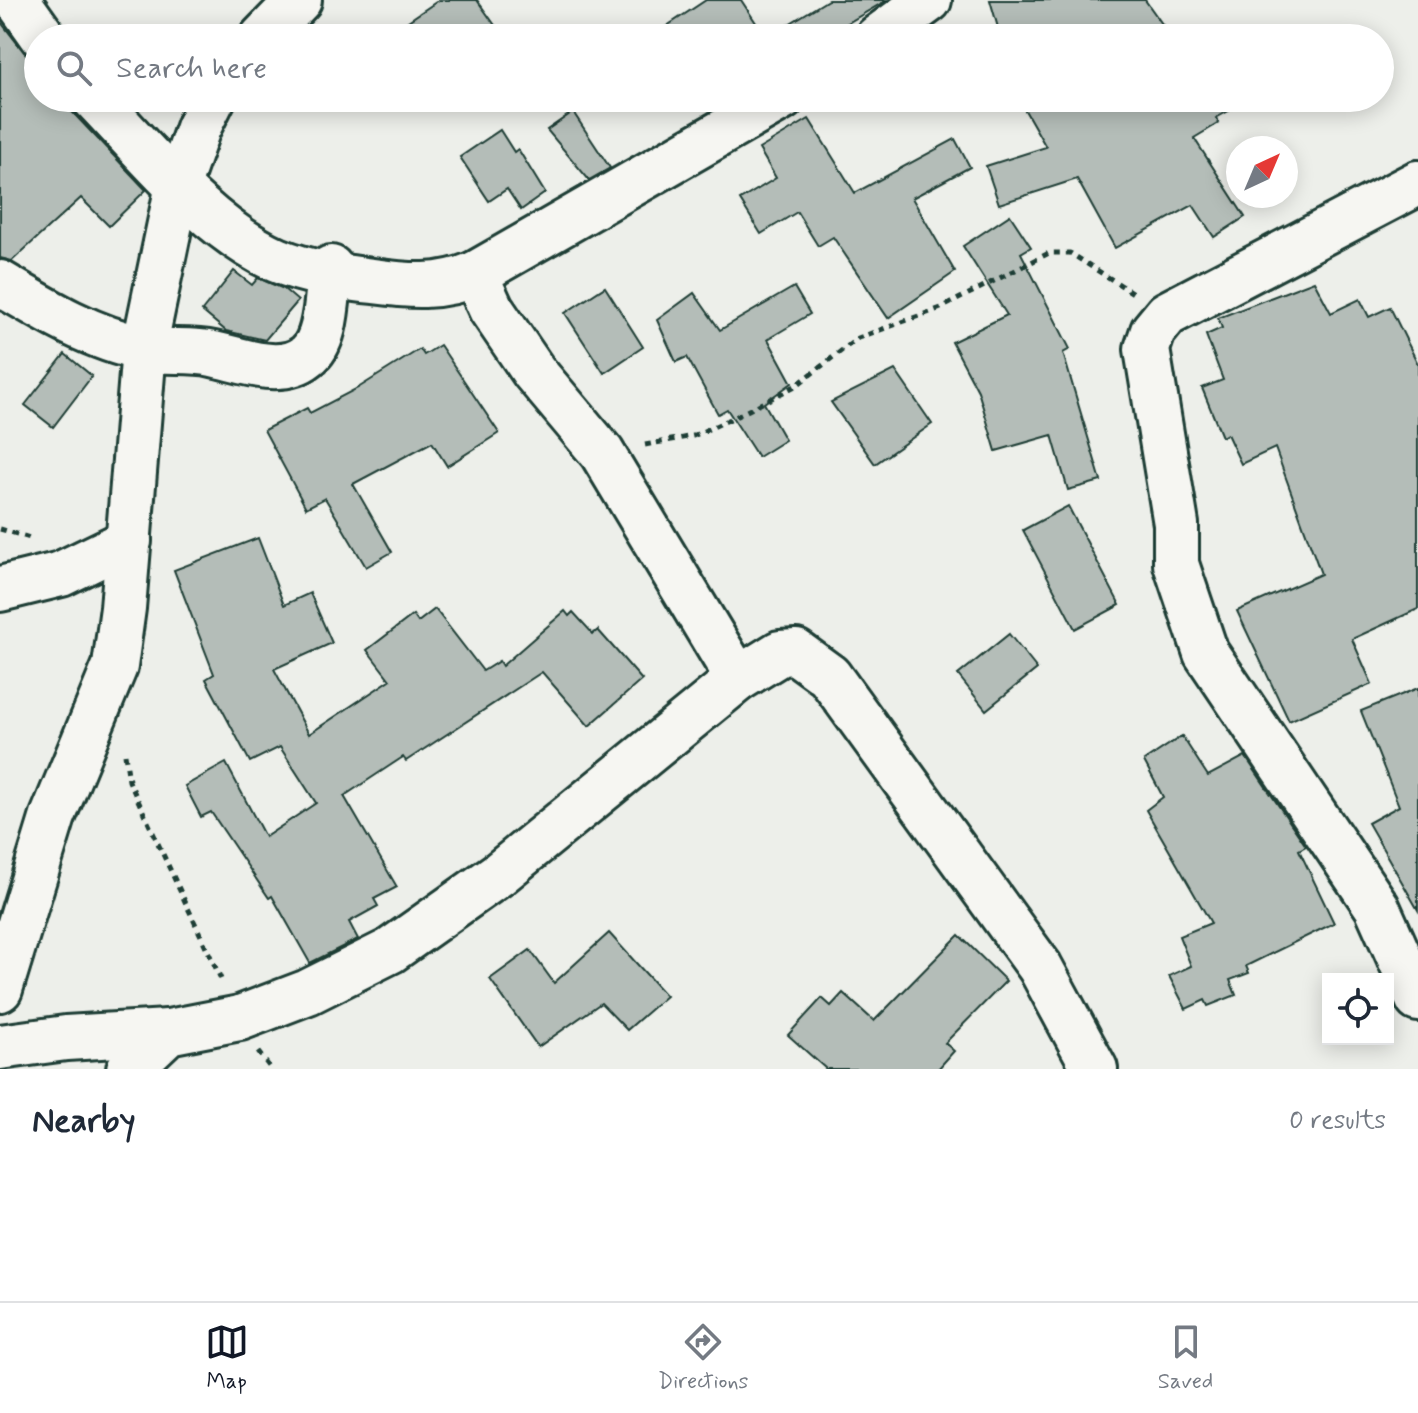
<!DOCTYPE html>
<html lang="en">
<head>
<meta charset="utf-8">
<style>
  :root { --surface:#fff; --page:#f2f2f3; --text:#1f2937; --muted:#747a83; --line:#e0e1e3; --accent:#111827 }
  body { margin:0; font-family:Mynerve,sans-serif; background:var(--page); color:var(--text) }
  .controls { position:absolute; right:24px; bottom:24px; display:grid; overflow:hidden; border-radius:0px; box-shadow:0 4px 20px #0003 }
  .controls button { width:72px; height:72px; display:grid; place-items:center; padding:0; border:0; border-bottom:2px solid var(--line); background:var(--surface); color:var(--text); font:40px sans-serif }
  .compass { position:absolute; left:1226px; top:136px; width:72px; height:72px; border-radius:50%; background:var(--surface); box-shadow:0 4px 20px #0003; rotate:44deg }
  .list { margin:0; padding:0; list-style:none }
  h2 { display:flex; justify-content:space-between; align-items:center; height:104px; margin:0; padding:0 32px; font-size:34px }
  h2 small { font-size:26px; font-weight:400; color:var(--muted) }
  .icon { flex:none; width:44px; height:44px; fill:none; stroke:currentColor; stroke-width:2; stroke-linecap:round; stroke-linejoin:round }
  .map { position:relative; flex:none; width:1418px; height:1069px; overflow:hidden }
  .search { position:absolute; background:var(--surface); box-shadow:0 4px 20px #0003; left:24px; right:24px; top:24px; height:88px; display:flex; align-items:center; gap:20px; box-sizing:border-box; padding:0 28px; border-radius:44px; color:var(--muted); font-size:30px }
  .sheet { height:232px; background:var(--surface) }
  nav { display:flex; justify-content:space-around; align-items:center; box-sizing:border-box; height:112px; border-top:2px solid var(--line); background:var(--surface); font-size:22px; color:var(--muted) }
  nav a { display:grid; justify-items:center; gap:4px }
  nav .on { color:var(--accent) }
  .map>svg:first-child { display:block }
</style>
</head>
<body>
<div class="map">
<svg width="1418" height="1069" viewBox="0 0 1418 1069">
  <rect width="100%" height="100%" fill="#edefea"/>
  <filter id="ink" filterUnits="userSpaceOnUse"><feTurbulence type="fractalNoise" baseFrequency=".0125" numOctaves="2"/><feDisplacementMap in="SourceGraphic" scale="16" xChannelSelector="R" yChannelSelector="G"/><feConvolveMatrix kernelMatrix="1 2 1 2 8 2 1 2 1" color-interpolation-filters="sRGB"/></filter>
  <g filter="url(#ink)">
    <!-- building -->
    <g fill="#b4bdb8" stroke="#1f3d34" stroke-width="2">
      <polygon points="439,0 477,0 504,38 383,38"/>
      <polygon points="706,0 741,0 766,38 828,0 887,0 822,38 649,38"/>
      <polygon points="990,0 1145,0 1172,38 1001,38"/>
      <polygon points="0,21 24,52 38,63 38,98 59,98 146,190 109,226 81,198 12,261 0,258"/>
      <polygon points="1018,98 1252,98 1216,118 1219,123 1194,138 1245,217 1214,237 1193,205 1115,248 1077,179 999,204 986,166 1046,147"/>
      <polygon points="573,112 610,168 589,180 547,130"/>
      <polygon points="809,119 855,193 955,139 970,167 912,198 955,272 888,318 833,237 818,246 797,212 761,234 740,200 776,178 759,149"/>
      <polygon points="500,130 514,152 518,149 545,193 521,210 507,189 489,201 460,157"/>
      <polygon points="1010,215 1031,247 1021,253 1070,349 1063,353 1101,481 1068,490 1052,435 996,451 978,391 952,342 1007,315 963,246"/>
      <polygon points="234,271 252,285 258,278 284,289 298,301 265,340 226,331 202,311"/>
      <polygon points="1314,281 1331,313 1360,299 1369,317 1390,307 1418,364 1418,609 1352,639 1372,684 1289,721 1237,611 1321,574 1275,448 1241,464 1227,434 1222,437 1202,388 1223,380 1206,335 1222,328 1218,318"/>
      <polygon points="605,287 643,347 604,373 565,313"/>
      <polygon points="794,287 810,314 768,339 792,383 764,403 785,440 758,457 727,409 718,414 687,357 676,362 657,320 694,293 720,330"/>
      <polygon points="440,345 499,433 447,466 432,442 353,484 392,552 366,567 325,498 306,508 264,430 307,408 310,413 358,388 420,349 424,355"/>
      <polygon points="65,354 92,376 53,427 25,405"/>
      <polygon points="895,370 932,424 875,464 831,402"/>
      <polygon points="1068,506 1120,605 1075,629 1023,530"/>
      <polygon points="258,538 284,605 310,593 332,643 274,669 309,734 390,680 367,650 413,615 418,622 435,609 483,671 499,661 502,666 565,611 569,616 573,612 593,634 598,630 642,680 589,726 542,672 406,761 403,757 344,796 397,887 374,899 378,906 349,922 358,939 310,963 272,896 269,898 211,812 201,817 185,786 226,763 265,837 316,803 280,747 250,762 206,679 214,674 174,570"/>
      <polygon points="1009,634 1037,669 986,710 958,675"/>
      <polygon points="1418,688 1418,910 1368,823 1399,806 1361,711"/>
      <polygon points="1182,736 1208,776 1245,756 1306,846 1299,850 1334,923 1246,966 1249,973 1230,980 1236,995 1208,1006 1205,1000 1186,1009 1169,976 1191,966 1179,936 1211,923 1146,810 1163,797 1144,761"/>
      <polygon points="609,933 666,996 627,1030 601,1003 538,1047 490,979 530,950 554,983"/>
      <polygon points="959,935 1006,981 945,1043 954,1051 938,1069 826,1069 788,1035 822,998 831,1006 843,993 874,1021"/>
    </g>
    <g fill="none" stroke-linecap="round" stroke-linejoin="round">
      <!-- minor casing -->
      <g stroke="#1f3d34" stroke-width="50">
        <g id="minor">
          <polyline points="17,0 44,38"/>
          <polyline points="262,38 299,0"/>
          <polyline points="877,38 929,0"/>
          <path d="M94 98C146 152 208 230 277 260 308 273 340 277 373 281 409 286 440 289 475 274L782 98"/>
          <polyline points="1418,183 1167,314 1153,331 1147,349 1176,524 1176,564 1206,653 1377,907 1418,999"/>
          <polyline points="475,274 491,309 534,372 602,453 738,679"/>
          <path d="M0 283C45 310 93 339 145 349 167 353 191 349 213 354 242 360 281 377 307 356 329 339 326 293 331 268"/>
          <polyline points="0,589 61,574 129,541"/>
          <polyline points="0,989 53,816 115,666 123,608 144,349 178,185 198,128 213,98"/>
          <polyline points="0,1047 66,1038 168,1032"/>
          <polyline points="129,1069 168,1032 240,1018 308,992 390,951 499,874 738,679 780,653 796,652 829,676 1040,967 1095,1069"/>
        </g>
      </g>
      <!-- path -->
      <g stroke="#1f3d34" stroke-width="5" stroke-dasharray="6 6" stroke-linecap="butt">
        <polyline points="645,445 693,436 737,416 797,385 858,338 941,308 1049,253 1070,253 1133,293"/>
        <polyline points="0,529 30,538"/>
        <polyline points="125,754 129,781 221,979"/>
        <polyline points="258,1052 271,1069"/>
      </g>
      <!-- minor -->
      <use href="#minor" stroke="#f6f6f2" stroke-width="44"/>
    </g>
  </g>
</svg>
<div class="controls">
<button><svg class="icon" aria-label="locate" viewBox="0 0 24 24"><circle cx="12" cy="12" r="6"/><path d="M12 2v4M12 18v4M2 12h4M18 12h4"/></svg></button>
</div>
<svg class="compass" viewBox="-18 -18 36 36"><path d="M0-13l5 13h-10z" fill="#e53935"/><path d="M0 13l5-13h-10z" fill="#747a83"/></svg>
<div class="search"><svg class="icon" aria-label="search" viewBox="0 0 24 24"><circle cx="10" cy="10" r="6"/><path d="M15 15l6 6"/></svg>Search here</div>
</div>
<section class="sheet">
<h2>Nearby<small>0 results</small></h2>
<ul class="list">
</ul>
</section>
<nav>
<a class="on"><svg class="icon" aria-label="map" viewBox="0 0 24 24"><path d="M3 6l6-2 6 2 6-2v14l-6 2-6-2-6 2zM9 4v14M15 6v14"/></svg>Map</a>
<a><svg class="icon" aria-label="directions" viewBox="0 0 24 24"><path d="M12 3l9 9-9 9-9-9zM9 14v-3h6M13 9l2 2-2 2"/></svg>Directions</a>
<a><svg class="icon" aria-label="saved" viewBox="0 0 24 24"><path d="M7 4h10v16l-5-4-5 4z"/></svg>Saved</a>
</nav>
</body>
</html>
